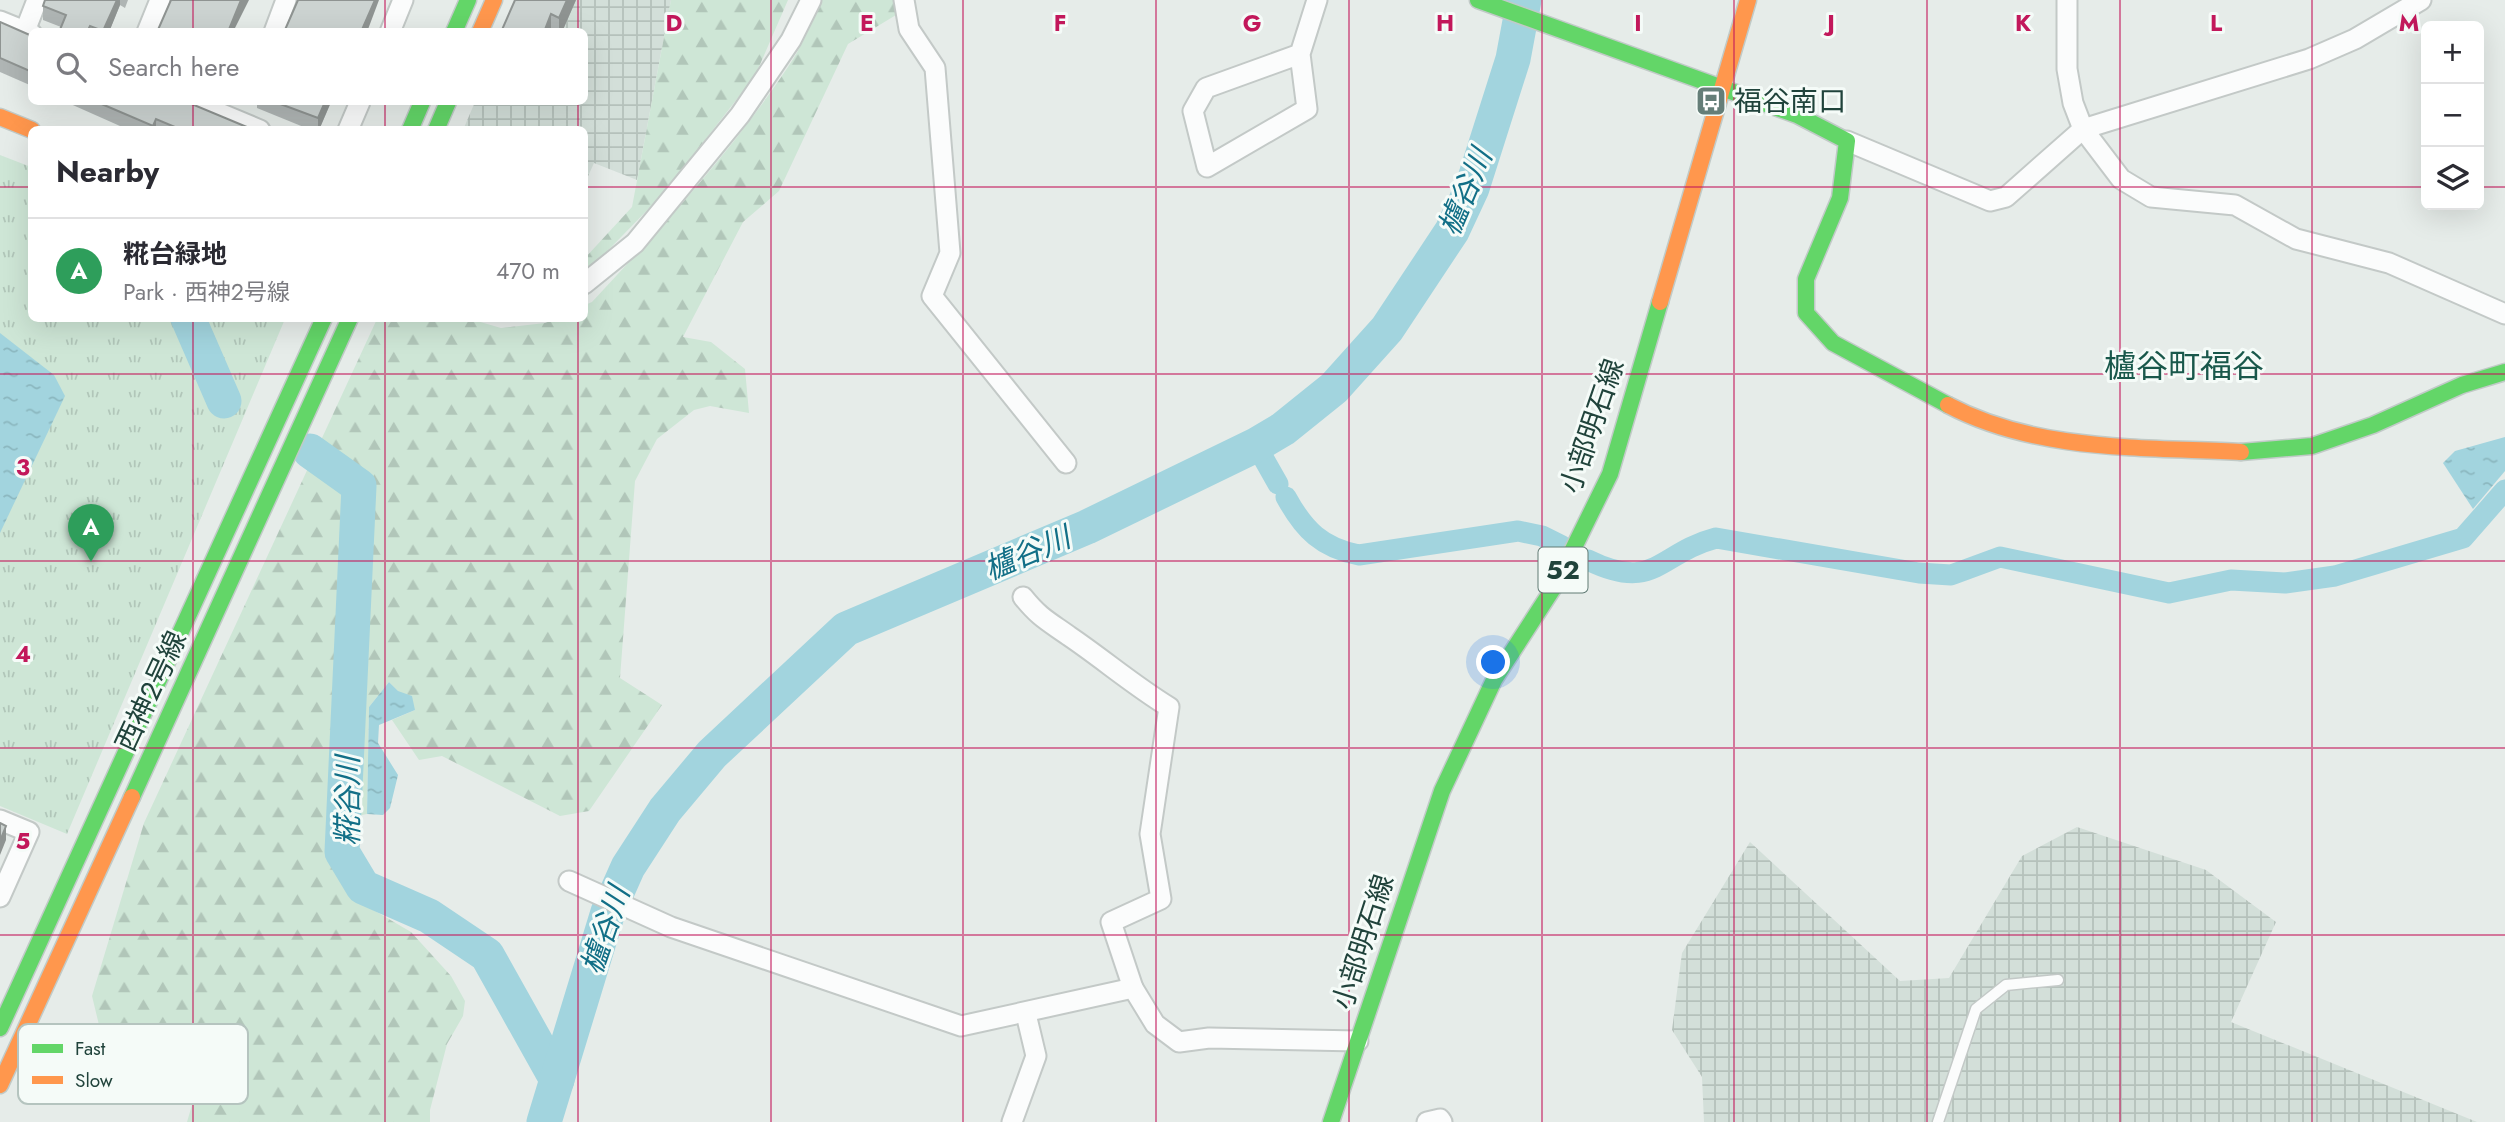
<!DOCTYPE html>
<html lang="en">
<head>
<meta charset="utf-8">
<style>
  :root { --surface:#fff; --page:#f2f2f3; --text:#2b2b33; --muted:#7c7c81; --line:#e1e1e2; --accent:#657e78 }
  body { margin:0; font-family:Jost,"Noto Sans JP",sans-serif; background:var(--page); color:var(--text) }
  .controls { position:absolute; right:21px; top:21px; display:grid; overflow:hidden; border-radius:10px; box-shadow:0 7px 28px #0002 }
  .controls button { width:63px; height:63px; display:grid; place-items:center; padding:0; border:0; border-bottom:2px solid var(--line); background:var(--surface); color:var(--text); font:35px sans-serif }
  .you { position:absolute; left:1494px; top:663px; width:24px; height:24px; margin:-18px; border:5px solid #fff; border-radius:50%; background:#1a73e8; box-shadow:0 0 0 10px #1a73e833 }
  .badge { display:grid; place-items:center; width:46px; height:46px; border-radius:50%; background:var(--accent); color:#fff; font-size:23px; font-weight:700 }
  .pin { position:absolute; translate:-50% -58px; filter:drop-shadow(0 2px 4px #0008) }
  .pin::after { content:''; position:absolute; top:37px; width:24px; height:21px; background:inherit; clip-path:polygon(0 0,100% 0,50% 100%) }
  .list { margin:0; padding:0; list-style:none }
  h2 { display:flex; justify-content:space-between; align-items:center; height:91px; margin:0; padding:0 28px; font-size:30px }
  h2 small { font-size:23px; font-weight:400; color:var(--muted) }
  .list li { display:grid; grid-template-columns:46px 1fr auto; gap:21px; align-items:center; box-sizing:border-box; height:105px; padding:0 28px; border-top:2px solid var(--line) }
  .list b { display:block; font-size:26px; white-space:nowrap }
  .list p { margin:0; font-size:23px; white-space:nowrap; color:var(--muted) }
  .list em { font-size:23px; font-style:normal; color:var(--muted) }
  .icon { flex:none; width:38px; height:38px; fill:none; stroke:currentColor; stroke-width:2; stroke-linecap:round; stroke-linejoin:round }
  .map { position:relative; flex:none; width:2505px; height:1122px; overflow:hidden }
  .search { position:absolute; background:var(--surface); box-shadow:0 7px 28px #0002; left:28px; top:28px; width:560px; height:77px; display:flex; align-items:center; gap:18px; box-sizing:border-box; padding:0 24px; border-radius:10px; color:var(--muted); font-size:26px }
  .panel { position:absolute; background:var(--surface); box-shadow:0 7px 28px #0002; left:28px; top:126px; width:560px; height:196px; border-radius:10px }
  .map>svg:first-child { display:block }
</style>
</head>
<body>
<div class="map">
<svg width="2505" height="1122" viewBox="0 0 2505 1122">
  <defs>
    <pattern id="industrial-grid" width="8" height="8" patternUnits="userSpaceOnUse" patternTransform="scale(1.75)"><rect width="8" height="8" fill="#d3dfd9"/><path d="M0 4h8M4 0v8" fill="none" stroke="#b5c1bb"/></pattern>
    <pattern id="forest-firs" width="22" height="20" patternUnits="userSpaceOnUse" patternTransform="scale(1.75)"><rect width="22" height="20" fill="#cee6d6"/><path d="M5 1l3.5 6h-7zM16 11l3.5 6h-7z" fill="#b1c6b9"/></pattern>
    <pattern id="park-tufts" width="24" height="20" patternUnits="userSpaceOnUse" patternTransform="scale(1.75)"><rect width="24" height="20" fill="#cee6d6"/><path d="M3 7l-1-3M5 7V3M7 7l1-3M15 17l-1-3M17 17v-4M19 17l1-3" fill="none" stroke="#b1c6b9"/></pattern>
    <pattern id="water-ripples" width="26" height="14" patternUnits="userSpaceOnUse" patternTransform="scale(1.75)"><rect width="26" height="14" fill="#a2d4de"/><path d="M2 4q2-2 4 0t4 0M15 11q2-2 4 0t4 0" fill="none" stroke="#8bb7bf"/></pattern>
  </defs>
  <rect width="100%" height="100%" fill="#e6ece9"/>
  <!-- industrial -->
  <g fill="url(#industrial-grid)">
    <polygon points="519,0 671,0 637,180 594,163 585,183 584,130 463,130 475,102 584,102 584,32 506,31"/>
    <polygon points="2077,827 2206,870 2276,922 2231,1022 2477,1122 1704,1122 1702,1077 1672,1030 1682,953 1750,842 1900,981 1949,978 2022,856"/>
  </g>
  <!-- forest -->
  <g fill="url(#forest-firs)">
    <polygon points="671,0 788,0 755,76 662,195 585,274 585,258 632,207"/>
    <path d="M822 0H893L896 15 848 44 779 191 743 222 683 337 711 342 745 369 749 413 710 406 694 410 657 439 635 481 620 678 662 705 589 811 560 816 442 756 419 760 392 720 415 710 389 682 369 707 367 814 338 820 331 847 348 890 358 901 411 932 451 976 465 1001 463 1016 447 1044 430 1110V1122H187L196 1091 187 1056 99 1025 92 996 144 823 377 319H470L501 328 545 323 556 319 584 318 585 305 592 302C661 228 732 151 788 67 802 47 811 22 822 0Z"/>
  </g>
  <!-- park -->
  <polygon fill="url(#park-tufts)" points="0,155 31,167 32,318 285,319 67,834 0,806"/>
  <!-- water -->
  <g fill="url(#water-ripples)">
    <polygon points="0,333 54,375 65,396 0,533"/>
    <polygon points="2505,437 2505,471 2473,509 2443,463 2455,451"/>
    <polygon points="389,682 398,691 412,696 415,710 379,725 378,743 398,775 390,808 383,815 367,814 369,707"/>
  </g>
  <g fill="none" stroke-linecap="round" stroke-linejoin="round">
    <!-- canal -->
    <g stroke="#a2d4de" stroke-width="21">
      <polyline points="1256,445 1278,484"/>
      <path d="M1286 497C1304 530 1322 548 1359 555L1518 531 1542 536 1562 546"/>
      <path d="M1588 560C1655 593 1659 553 1716 538L1919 573 1951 575 2000 557 2169 593 2231 580 2285 583 2335 576 2463 538 2505 490"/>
    </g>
    <!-- river -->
    <g stroke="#a2d4de" stroke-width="35">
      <polyline points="188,318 224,401"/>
      <polyline points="310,451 359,486 342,852 363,887 429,916 487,955 557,1080"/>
      <polyline points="544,1122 608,912 628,867 665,810 712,754 846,629 1087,527 1256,445 1283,429 1334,388 1387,329 1452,231 1472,188 1513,59 1524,0"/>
    </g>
    <!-- lane casing -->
    <g stroke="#c3c9c7" stroke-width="13">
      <polyline id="lane" points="1938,1122 1976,1009 2006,985 2058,980"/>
    </g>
    <!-- street casing -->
    <g stroke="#c3c9c7" stroke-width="23">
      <g id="street">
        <polyline points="904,0 909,29 935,68 950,253 932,296 1066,463"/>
        <polyline points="2067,0 2067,69 2073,103 2083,129 2121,179 2151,197 2235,205 2296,239 2389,263 2505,314"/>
        <polyline points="0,21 32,34"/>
        <polyline points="25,31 37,0"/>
        <polyline points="147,32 160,0"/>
        <polyline points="274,32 286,0"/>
        <polyline points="390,32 403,0"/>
        <polyline points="1300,54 1206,88 1193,111 1207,167 1307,109 1300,54 1317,0"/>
        <polyline points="193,102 260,130"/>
        <polyline points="348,130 360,102"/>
        <polyline points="1847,141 1990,201 2006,197 2083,129 2309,59 2355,39 2421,0"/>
        <polyline points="584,284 635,243 740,115 791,40 811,0"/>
        <path d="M1023 597C1040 618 1048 621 1069 636 1103 659 1133 685 1169 707L1150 834 1161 899 1111 922 1133 988"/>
        <polyline points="0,820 29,832 0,897"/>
        <polyline points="569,881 671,927 961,1026 1133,988 1155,1024 1179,1042 1209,1038 1358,1041"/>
        <polyline points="1012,1122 1036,1056 1026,1014"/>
        <polyline points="1427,1122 1440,1119 1442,1122"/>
      </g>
    </g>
    <!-- fast casing -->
    <g stroke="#c1cac7" stroke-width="19">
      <g id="fast">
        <polyline points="1478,0 1797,115 1847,141 1840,198 1806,279 1806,313 1833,343 1948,405"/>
        <polyline points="454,32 468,0"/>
        <polyline points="410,130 422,102"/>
        <polyline points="436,130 448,102"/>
        <polyline points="2241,452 2312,446 2373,425 2462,385 2505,372"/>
        <polyline points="132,797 350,318"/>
        <polyline points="0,1028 324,318"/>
        <polyline points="1331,1122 1442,791 1494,680 1556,584 1610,474 1660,302"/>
      </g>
    </g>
    <!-- slow casing -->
    <g stroke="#c1cac7" stroke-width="19">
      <g id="slow">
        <polyline points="480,32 494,0"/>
        <polyline points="0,117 32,130"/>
        <polyline points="1660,302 1748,0"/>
        <path d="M1948 405C2037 452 2143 447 2241 452"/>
        <polyline points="0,1085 132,797"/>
      </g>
    </g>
    <!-- lane -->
    <use href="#lane" stroke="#fbfcfc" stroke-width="10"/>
    <!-- street -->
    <use href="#street" stroke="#fbfcfc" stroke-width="19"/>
    <!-- fast -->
    <use href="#fast" stroke="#63d668" stroke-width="16"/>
    <!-- slow -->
    <use href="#slow" stroke="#ff974d" stroke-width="16"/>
  </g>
  <!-- wall -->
  <g fill="#afb5b4">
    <polygon points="45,0 128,0 125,8 120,5 109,32 59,32 61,27 43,20 43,6"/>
    <polygon points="576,0 562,32 501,32"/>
    <polygon points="0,22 32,36 32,86 0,72"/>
    <polygon points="66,102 187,102 254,130 129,130"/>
    <polygon points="257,102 331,102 319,130 311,130 257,108"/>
  </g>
  <!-- shaded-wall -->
  <g fill="#8f9492">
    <polygon points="117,0 120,0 120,5 109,32 103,32"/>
    <polygon points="241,0 249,0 233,32 228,32"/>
    <polygon points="375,0 379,0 367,32 361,32"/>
    <polygon points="567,0 576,0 562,32 559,32 559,18"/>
    <polygon points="551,14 551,32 544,32"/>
    <polygon points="325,102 331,102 319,130 318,130 318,118"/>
    <polygon points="156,119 156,130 153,130 153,126"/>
    <polygon points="6,826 6,840 0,855 0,841"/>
  </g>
  <!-- building -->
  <g fill="#ccd3d1" stroke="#8f9492" stroke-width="2">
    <polygon points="45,0 117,0 103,31 90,26 87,32 59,32 66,15 43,6"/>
    <polygon points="171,0 241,0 228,32 157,32"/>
    <polygon points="298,0 375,0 361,32 284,32"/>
    <polygon points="515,0 567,0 559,18 551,14 544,32 501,32"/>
    <polygon points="0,22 32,36 32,72 0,58"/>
    <polygon points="97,102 187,102 254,130 182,130 156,119 153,126"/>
    <polygon points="275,102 325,102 318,118"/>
    <polygon points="0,823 6,826 0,841"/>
  </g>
  <!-- grid -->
  <path fill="none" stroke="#c2185b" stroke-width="2" stroke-opacity="0.55" d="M193 0V32M385 0V32M578 0V32M771 0V1122M963 0V1122M1156 0V1122M1349 0V1122M1542 0V1122M1734 0V1122M1927 0V1122M2120 0V1122M2312 0V1122M193 102V130M385 102V130M578 102V130M0 187H32M584 187H2426M2479 187H2505M193 318V1122M385 318V1122M578 318V1122M0 374H2505M0 561H2505M0 748H2505M0 935H2505"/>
  <!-- icons -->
  <defs>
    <g id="bus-square" transform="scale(1.575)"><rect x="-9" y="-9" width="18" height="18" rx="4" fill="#657e78" stroke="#f5fbf8"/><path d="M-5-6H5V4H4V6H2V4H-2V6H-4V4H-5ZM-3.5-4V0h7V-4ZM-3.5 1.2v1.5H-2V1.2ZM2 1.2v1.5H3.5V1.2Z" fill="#fff"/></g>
  </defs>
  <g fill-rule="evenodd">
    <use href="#bus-square" x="1711" y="101"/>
  </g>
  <g text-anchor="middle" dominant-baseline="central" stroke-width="6" stroke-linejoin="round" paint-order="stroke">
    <!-- shield labels -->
    <rect fill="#f5fbf8" stroke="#607a74" stroke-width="2" x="1538.5" y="547.5" width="49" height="45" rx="5"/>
    <g font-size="26" font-weight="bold" fill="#20433b">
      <text x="1563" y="570">52</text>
    </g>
    <!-- poi labels -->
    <g font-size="28" fill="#20433b" stroke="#f5fbf8" text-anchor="start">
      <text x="1734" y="101">福谷南口</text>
    </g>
    <!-- street labels -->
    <g font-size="28" fill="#20433b" stroke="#f5fbf8">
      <text transform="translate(1592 426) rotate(-71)">小部明石線</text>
      <text transform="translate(151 691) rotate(-65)">西神２号線</text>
      <text transform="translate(1363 942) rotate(-72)">小部明石線</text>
    </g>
    <!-- water labels -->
    <g font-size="30" font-style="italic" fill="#126f87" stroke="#f5fbf8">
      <text transform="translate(1465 192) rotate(-67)">櫨谷川</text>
      <text transform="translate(1027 553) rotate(-23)">櫨谷川</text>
      <text transform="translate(347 801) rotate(-90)">糀谷川</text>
      <text transform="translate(605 930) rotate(-71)">櫨谷川</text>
    </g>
    <!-- quarter labels -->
    <g font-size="32" fill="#19584b" stroke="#f5fbf8">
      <text x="2184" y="366">櫨谷町福谷</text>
    </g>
  </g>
  <!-- legend -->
  <rect x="18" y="1024" width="230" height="80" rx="10" fill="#f5fbf8" stroke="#b5c4bf" stroke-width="2"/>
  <rect x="32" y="1044" width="31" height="9" fill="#63d668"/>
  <rect x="32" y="1076" width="31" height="8" fill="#ff974d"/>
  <g font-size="19" fill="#20433b">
    <text x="75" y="1055">Fast</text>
    <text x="75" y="1087">Slow</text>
  </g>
  <g font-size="23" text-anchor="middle" font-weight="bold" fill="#c2185b" stroke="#f5fbf8" stroke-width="6" stroke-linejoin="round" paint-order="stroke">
    <text x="674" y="31">D</text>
    <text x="867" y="31">E</text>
    <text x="1060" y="31">F</text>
    <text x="1252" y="31">G</text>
    <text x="1445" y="31">H</text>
    <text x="1638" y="31">I</text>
    <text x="1831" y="31">J</text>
    <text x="2023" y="31">K</text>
    <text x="2216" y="31">L</text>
    <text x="2409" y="31">M</text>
    <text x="23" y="475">3</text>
    <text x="23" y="662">4</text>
    <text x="23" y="849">5</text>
  </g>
</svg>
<div class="controls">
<button>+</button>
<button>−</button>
<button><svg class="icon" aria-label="layers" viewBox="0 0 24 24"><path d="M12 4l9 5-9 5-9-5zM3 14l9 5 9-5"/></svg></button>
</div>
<div class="you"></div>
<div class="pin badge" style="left:91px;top:562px;background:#2e9e5b">A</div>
<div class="search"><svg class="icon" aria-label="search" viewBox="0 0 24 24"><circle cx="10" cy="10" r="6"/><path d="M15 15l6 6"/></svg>Search here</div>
<section class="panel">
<h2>Nearby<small></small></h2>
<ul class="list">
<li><span class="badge" style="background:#2e9e5b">A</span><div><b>糀台緑地</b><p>Park · 西神２号線</p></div><em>470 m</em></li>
</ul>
</section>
</div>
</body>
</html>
